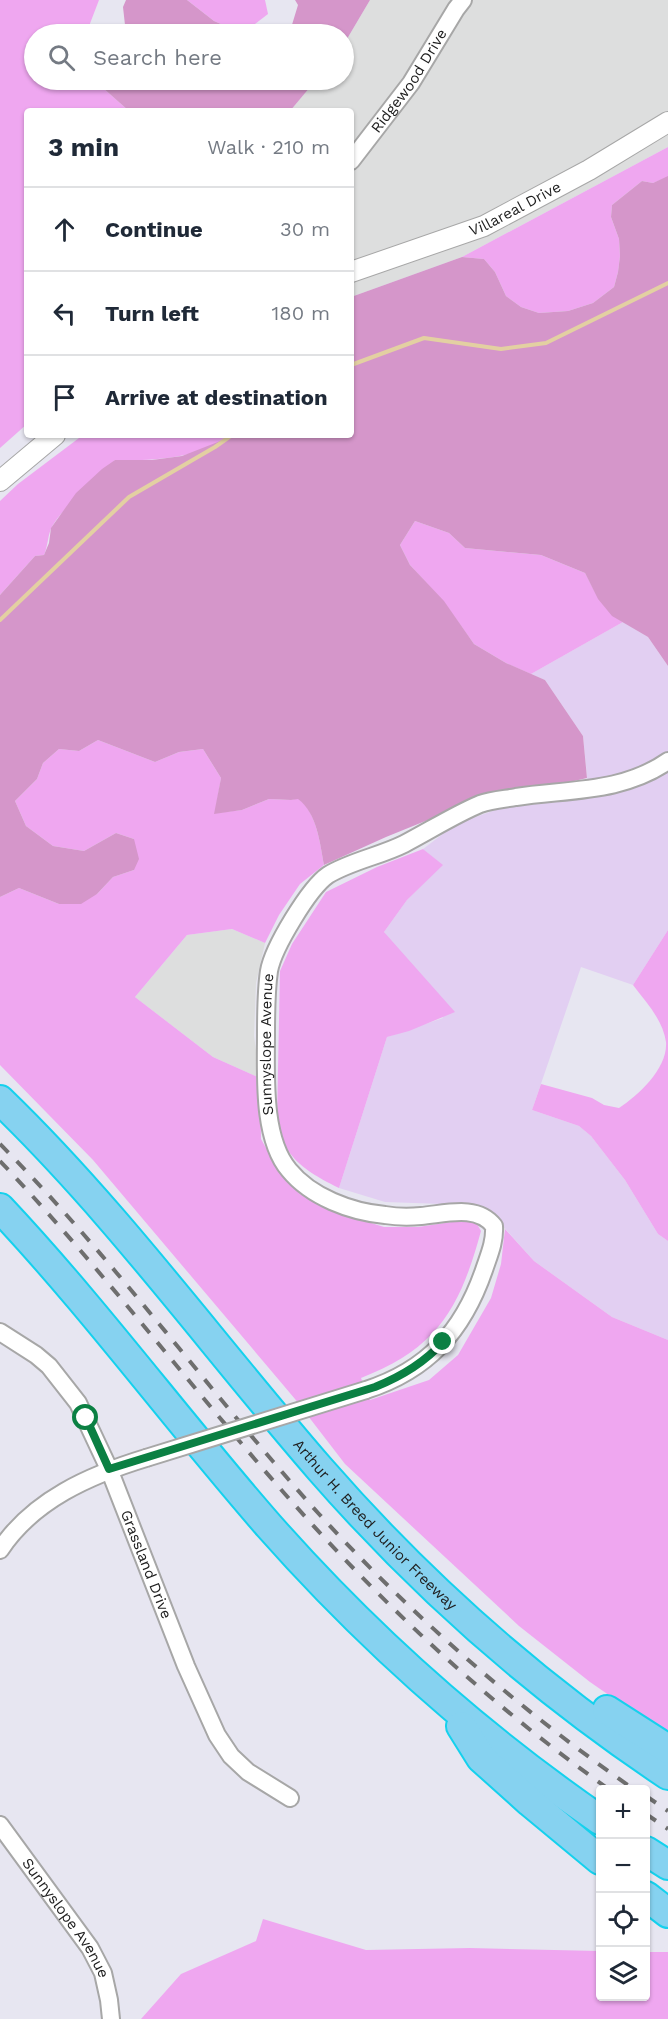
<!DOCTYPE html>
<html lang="en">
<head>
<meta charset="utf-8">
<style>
  :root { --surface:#fff; --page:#f2f2f3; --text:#1f2937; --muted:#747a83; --line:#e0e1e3 }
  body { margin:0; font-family:"Work Sans",sans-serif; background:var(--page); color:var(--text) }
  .controls { position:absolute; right:18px; bottom:18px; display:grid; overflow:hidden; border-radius:6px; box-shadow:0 2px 4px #0004 }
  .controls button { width:54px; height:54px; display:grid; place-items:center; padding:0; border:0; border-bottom:2px solid var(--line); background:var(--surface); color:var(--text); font:30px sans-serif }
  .stop { position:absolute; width:18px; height:18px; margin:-14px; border:4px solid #0b8043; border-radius:50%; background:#fff }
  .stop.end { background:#0b8043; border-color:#fff; box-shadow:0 2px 6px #0008 }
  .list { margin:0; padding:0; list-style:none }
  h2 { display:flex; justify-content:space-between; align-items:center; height:78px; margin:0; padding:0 24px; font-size:26px }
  h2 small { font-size:20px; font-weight:400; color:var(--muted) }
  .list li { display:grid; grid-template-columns:39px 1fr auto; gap:18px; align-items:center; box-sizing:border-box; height:84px; padding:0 24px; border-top:2px solid var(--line) }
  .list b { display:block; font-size:22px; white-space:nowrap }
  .list em { font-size:20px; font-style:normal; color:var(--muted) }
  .icon { flex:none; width:33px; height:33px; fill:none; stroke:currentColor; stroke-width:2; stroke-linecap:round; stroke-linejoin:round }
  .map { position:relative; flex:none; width:668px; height:2019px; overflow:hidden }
  .search { position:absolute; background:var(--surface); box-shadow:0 2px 4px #0004; left:24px; top:24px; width:330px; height:66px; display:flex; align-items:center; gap:15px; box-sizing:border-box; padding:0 21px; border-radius:33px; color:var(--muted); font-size:22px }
  .panel { position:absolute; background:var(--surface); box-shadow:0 2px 4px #0004; left:24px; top:108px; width:330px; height:330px; border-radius:6px }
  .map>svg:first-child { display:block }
</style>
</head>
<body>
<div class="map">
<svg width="668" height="2019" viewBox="0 0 668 2019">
  <rect width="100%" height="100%" fill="#e7e6f1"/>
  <!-- residential -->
  <g fill="#dddede">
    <polygon points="370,0 668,0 668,147 462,257 351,297 351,111 290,111 316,80 344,80 344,44"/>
    <polygon points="232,929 265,943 256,983 254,1036 260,1078 213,1057 135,997 187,935"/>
  </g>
  <!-- farmland -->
  <polygon fill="#e2cff2" points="623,622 648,637 668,666 668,930 633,985 581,967 532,1110 579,1126 591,1136 625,1180 658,1234 668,1241 668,1340 612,1317 534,1261 493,1215 472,1205 385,1202 339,1188 387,1037 443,1018 384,932 407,900 442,865 423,849 456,824 498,809 589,796 583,736 545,680 531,674"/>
  <!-- grass -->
  <g fill="#efa7f0">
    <polygon points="0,0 99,0 86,34 34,34 34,80 94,80 129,111 27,111 27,424 0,448"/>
    <polygon points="187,0 265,0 268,14 255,24 237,31 214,21"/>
    <polygon points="668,147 668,177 653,183 642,181 612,205 611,217 619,239 620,256 618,272 614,287 593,303 568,311 539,313 521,307 506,296 495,272 484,259 462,257"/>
    <path d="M83 435H229C201 459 151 461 115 460 100 476 60 510 52 527 48 533 48 546 44 555L35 556 0 595V501L18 484Z"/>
    <path d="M415 521 449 533 465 548 541 555 585 573C595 592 603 610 623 622L531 674 506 663 474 644 444 602 410 565 400 545Z"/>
    <path d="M98 740 155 762 179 752 203 749 221 778 215 813 242 810 269 799 291 800 298 798C317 813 320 843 324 865L300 884 279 915 265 943 232 929 187 935 135 997 213 1057 260 1078 261 1139 280 1173 300 1194 333 1211 384 1227H418L465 1220 477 1224 481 1231C460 1308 438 1348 361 1378L370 1400 429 1380 458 1355 491 1298 501 1264 505 1229 534 1261 612 1317 668 1340V1736L590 1682 519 1626 345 1464 295 1399 93 1160 0 1065V897L19 888 59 904 97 894 113 877 134 870V839L116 833 84 851 53 846 26 826 15 801 37 779 43 763 59 749 79 751Z"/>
    <path d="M423 849 443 865 407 900 384 932 455 1012 409 1031 387 1037 339 1188C317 1177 294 1165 283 1142 280 1135 278 1125 277 1118L280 971 292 944 326 892 377 867Z"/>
    <path d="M668 930V1241L658 1234 625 1180 591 1136 579 1126 532 1110 541 1084 592 1098 604 1105 619 1108C639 1095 668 1068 666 1042 663 1020 646 1002 633 985Z"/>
    <polygon points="263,1919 366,1950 470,1948 600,1951 600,1996 646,1996 646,1952 668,1952 668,2019 141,2019 181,1974 256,1941"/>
  </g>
  <!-- forest -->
  <g fill="#d596ca">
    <polygon points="126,0 187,0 214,21 237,31 251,34 126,34 123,7"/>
    <polygon points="295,0 370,0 344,44 344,34 284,34 291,28 298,5"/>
    <polygon points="94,80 316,80 290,111 129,111"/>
    <path d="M668 176V666L648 637 612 616 598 599 585 573 541 555 465 548 449 533 415 521 400 545 410 565 444 601 474 644 506 663 545 680 583 736 587 778 455 809 386 837 324 865C320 843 317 813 298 799L291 800 269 799 242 810 214 814 221 778 203 749 179 752 155 762 98 740 79 751 59 749 43 763 37 779 15 801 26 826 53 846 84 851 116 833 134 839 139 859 134 870 113 877 97 894 81 904H59L19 888 0 897V595L35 556 44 555 49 543 51 528 76 493 102 469 115 460H152L182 456 223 440 229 435H351V297L462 257 484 259 495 272 506 296 521 307 539 313 568 311 593 303 614 287 618 272 620 256 619 239 611 217 612 205 642 181 653 183Z"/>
  </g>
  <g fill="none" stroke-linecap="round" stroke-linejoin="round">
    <!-- stream -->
    <g stroke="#e3d0a2" stroke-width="4">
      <polyline points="351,365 424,338 501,349 546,343 668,283"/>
      <polyline points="0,620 129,497 215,447 232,435"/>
    </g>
    <!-- minor casing -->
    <g stroke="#a7a7a7" stroke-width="20">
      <g id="minor">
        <path id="s1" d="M351 161 411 83 456 9 463 0"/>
        <path id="s2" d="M0 1332 36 1355 49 1366 78 1403 109 1469 186 1666 217 1735 231 1756 248 1772 290 1798"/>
        <path id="s3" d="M366 1390C428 1370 463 1331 484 1270 489 1255 495 1242 494 1226 477 1204 445 1214 421 1216 410 1217 397 1217 385 1215 351 1212 311 1197 289 1170 262 1138 266 1075 266 1034 266 1013 266 991 269 971 273 948 309 888 328 875 351 861 380 856 404 844 429 831 454 815 480 804 491 800 505 799 516 797 569 789 622 793 668 761"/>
        <path d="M0 1550C33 1500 90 1475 146 1458"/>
        <path id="s4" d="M0 1825 90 1948 103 1973 109 2000 111 2019"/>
      </g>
    </g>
    <!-- tertiary casing -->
    <g stroke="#a7a7a7" stroke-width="22">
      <g id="tertiary">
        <path id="s5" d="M351 272 484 226 589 170 668 122"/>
        <polyline points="0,481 55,435"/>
      </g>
    </g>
    <!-- motorway casing -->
    <g stroke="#15d1ed" stroke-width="32">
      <g id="motorway">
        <path id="s6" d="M0 1100C117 1213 213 1346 320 1469 422 1586 539 1689 668 1775"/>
        <path d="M0 1208C95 1309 178 1422 269 1526 368 1638 477 1735 600 1820"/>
        <polyline points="607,1710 668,1749"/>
        <polyline points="461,1726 481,1758 530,1802 600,1860"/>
        <polyline points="646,1851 668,1865"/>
        <polyline points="646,1896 668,1913"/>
      </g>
    </g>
    <!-- minor -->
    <use href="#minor" stroke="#fff" stroke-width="16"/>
    <!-- tertiary -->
    <use href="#tertiary" stroke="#fff" stroke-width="20"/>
    <!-- motorway -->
    <use href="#motorway" stroke="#86d2f0" stroke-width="28"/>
    <!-- rail -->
    <g stroke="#6e6e6e" stroke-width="4" stroke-dasharray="12 12" stroke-linecap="butt">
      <path d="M0 1144C115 1260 210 1393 319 1514 414 1618 520 1710 635 1790"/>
      <path d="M0 1161C109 1276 203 1404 310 1522 400 1621 500 1712 610 1790"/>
      <polyline points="646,1796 668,1811"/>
      <polyline points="646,1814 668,1829"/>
    </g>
    <!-- minor-bridge casing -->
    <g stroke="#a7a7a7" stroke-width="20" stroke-linecap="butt">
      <polyline id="minor-bridge" points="146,1458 366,1390"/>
    </g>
    <!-- minor-bridge -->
    <use href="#minor-bridge" stroke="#fff" stroke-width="16"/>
  </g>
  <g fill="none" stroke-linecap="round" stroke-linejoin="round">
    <!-- route -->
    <path stroke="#0b8043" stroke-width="8" d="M86 1418 109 1469 375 1387C400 1377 424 1363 443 1342"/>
  </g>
  <g text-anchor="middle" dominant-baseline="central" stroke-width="6" stroke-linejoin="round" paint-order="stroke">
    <!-- street labels -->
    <g font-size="15" fill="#202020" stroke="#fff">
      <text stroke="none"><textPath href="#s1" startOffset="99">Ridgewood Drive</textPath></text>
      <text stroke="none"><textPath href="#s5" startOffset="176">Villareal Drive</textPath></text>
      <text stroke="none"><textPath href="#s3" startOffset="573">Sunnyslope Avenue</textPath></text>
      <text stroke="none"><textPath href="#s6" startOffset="567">Arthur H. Breed Junior Freeway</textPath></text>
      <text stroke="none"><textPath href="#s2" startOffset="282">Grassland Drive</textPath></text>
      <text stroke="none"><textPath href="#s4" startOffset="114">Sunnyslope Avenue</textPath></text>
    </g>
  </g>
</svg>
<div class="controls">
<button>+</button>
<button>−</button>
<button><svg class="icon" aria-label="locate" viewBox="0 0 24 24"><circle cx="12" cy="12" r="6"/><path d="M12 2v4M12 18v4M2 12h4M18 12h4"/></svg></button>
<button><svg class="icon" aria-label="layers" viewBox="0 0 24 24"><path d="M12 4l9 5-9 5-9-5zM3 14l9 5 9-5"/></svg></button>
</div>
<div class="stop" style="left:86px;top:1418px"></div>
<div class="stop end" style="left:443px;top:1342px"></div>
<div class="search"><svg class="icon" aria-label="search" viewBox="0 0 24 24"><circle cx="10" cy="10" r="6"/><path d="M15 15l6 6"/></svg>Search here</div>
<section class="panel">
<h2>3 min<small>Walk · 210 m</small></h2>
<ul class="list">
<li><svg class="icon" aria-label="ahead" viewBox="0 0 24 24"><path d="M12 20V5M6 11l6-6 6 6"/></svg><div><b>Continue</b></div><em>30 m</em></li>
<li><svg class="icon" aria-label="left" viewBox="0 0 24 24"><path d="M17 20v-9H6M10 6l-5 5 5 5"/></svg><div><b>Turn left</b></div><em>180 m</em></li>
<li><svg class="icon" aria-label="arrive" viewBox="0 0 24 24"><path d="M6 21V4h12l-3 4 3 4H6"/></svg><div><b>Arrive at destination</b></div></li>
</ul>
</section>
</div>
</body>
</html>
